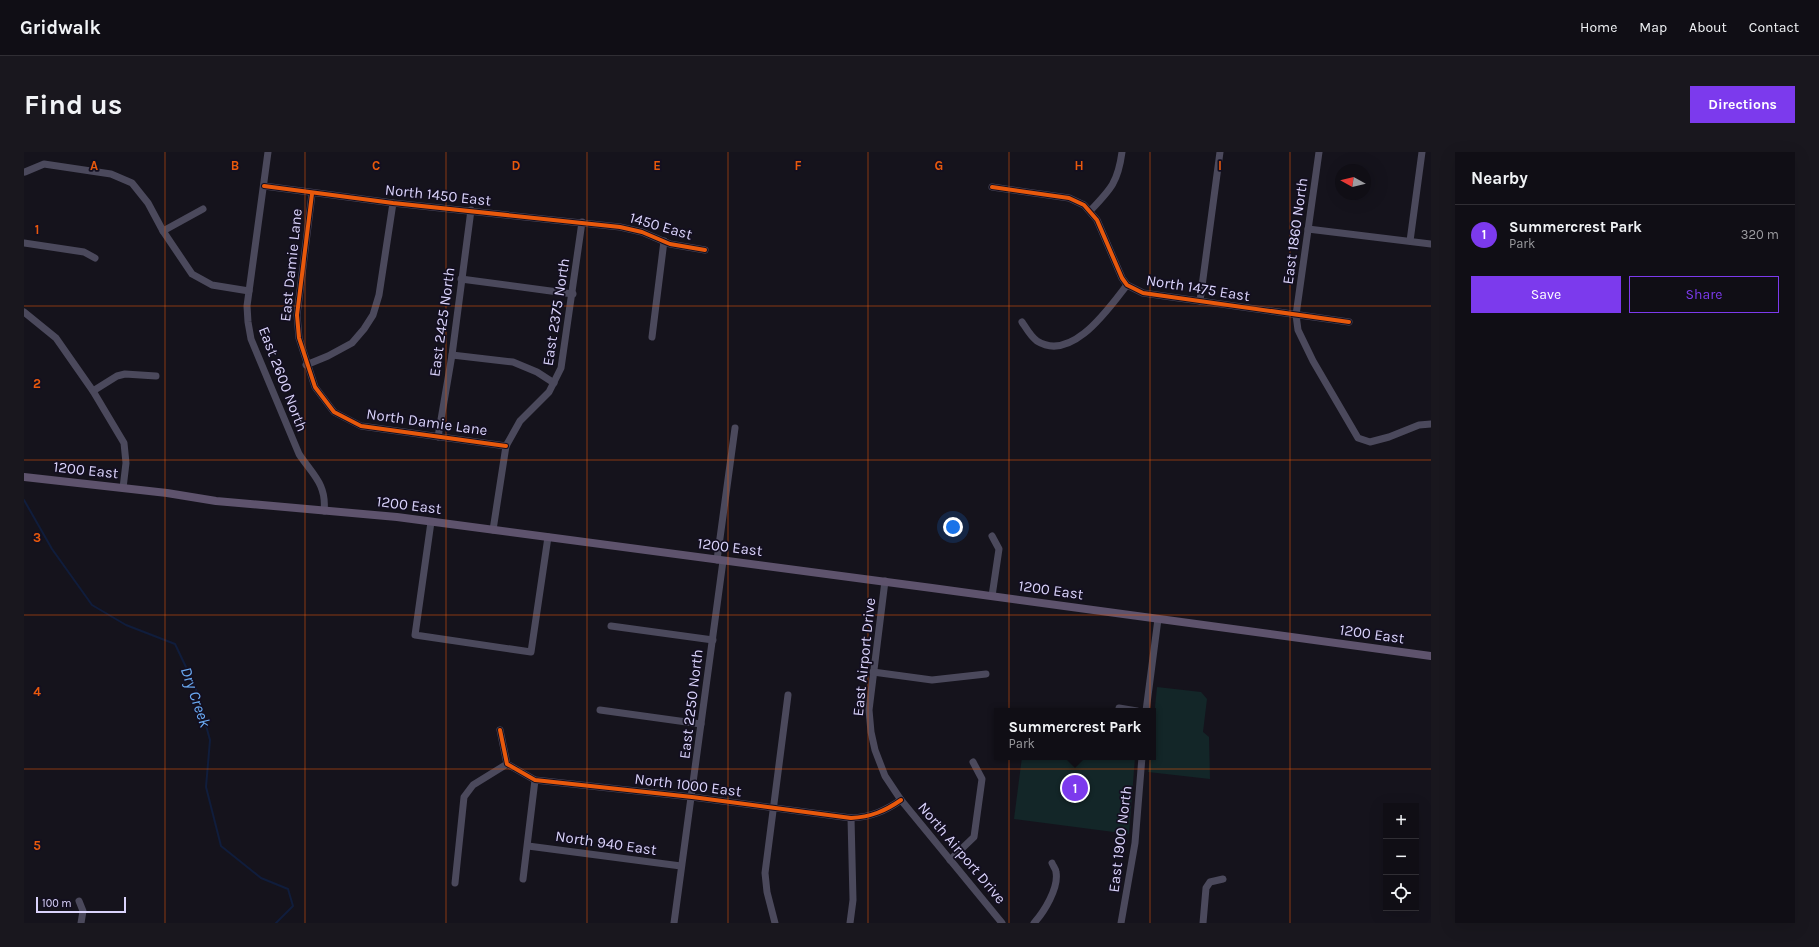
<!DOCTYPE html>
<html lang="en">
<head>
<meta charset="utf-8">
<style>
  :root { --surface:#100e15; --page:#19171e; --text:#f1f3f6; --muted:#9c9ca0; --line:#302e34; --accent:#7c3aed }
  body { margin:0; font-family:Karla,sans-serif; background:var(--page); color:var(--text) }
  .controls { position:absolute; right:12px; bottom:12px; display:grid; overflow:hidden; border-radius:0px; box-shadow:0 4px 16px #0002 }
  .controls button { width:36px; height:36px; display:grid; place-items:center; padding:0; border:0; border-bottom:1px solid var(--line); background:var(--surface); color:var(--text); font:20px sans-serif }
  .compass { position:absolute; left:1311px; top:12px; width:36px; height:36px; border-radius:50%; background:var(--surface); box-shadow:0 4px 16px #0002; rotate:278deg }
  .scale { position:absolute; left:12px; bottom:10px; width:90px; box-sizing:border-box; padding-left:4px; border:2px solid #dad3fb; border-top:0; font-size:11px; line-height:14px; white-space:nowrap; color:#dad3fb; -webkit-text-stroke:3px #130f20; paint-order:stroke }
  .you { position:absolute; left:929px; top:375px; width:14px; height:14px; margin:-10px; border:3px solid #fff; border-radius:50%; background:#1a73e8; box-shadow:0 0 0 6px #1a73e833 }
  .badge { display:grid; place-items:center; width:26px; height:26px; border-radius:50%; background:var(--accent); color:#fff; font-size:13px; font-weight:700 }
  .pin { position:absolute; translate:-50% -50%; border:2px solid #fff; box-shadow:0 1px 4px #0006 }
  .popup { position:absolute; left:970px; top:556px; width:162px; height:52px; box-sizing:border-box; display:grid; place-content:center; border-radius:0px; background:var(--surface); filter:drop-shadow(0 1px 3px #0005); font-size:13px; white-space:nowrap; color:var(--muted) }
  .popup b { font-size:15px; color:var(--text) }
  .popup::after { content:''; position:absolute; left:50%; top:100%; margin-left:-8px; border:8px solid transparent; border-top-color:var(--surface) }
  .list { margin:0; padding:0; list-style:none }
  h2 { display:flex; justify-content:space-between; align-items:center; height:52px; margin:0; padding:0 16px; font-size:17px }
  h2 small { font-size:13px; font-weight:400; color:var(--muted) }
  .list li { display:grid; grid-template-columns:26px 1fr auto; gap:12px; align-items:center; box-sizing:border-box; height:60px; padding:0 16px; border-top:1px solid var(--line) }
  .list b { display:block; font-size:15px; white-space:nowrap }
  .list p { margin:0; font-size:13px; white-space:nowrap; color:var(--muted) }
  .list em { font-size:13px; font-style:normal; color:var(--muted) }
  .actions { display:flex; gap:8px; padding:12px 16px }
  .actions a { flex:1; padding:9px 0; border:1px solid var(--accent); border-radius:0px; text-align:center; font-size:14px; color:var(--accent) }
  .actions .main { background:var(--accent); color:#fff }
  .icon { flex:none; width:22px; height:22px; fill:none; stroke:currentColor; stroke-width:2; stroke-linecap:round; stroke-linejoin:round }
  .map { position:relative; flex:none; width:1407px; height:771px; overflow:hidden; border-radius:0px }
  header { display:flex; align-items:center; gap:24px; box-sizing:border-box; height:56px; padding:0 20px; background:var(--surface); border-bottom:1px solid var(--line) }
  header strong { font-size:19px }
  nav { display:flex; gap:22px; margin-inline-start:auto; font-size:14px }
  .intro { display:flex; align-items:center; justify-content:space-between; box-sizing:border-box; height:96px; padding:0 24px }
  h1 { margin:0; font-size:28px }
  .button { padding:10px 18px; border-radius:0px; background:var(--accent); color:#fff; font-size:14px; font-weight:700 }
  main { display:flex; gap:24px; padding:0 24px }
  aside { flex:1; background:var(--surface); border-radius:0px; box-shadow:0 4px 16px #0002 }
  .map>svg:first-child { display:block }
</style>
</head>
<body>
<header>
<strong>Gridwalk</strong>
<nav><a>Home</a><a>Map</a><a>About</a><a>Contact</a></nav>
</header>
<div class="intro"><h1>Find us</h1><a class="button">Directions</a></div>
<main>
<div class="map">
<svg width="1407" height="771" viewBox="0 0 1407 771">
  <rect width="100%" height="100%" fill="#15131c"/>
  <!-- green -->
  <g fill="#132628">
    <polygon points="1133,535 1177,540 1183,547 1179,580 1185,585 1186,627 1124,620 1126,605 1129,605 1129,576"/>
    <polygon points="998,605 1111,605 1105,682 990,667"/>
  </g>
  <g fill="none" stroke-linecap="round" stroke-linejoin="round">
    <!-- stream -->
    <polyline stroke="#101d3c" stroke-width="2" points="0,348 28,397 68,453 102,473 151,492 171,534 186,588 182,635 197,694 237,726 264,737 269,754 252,771"/>
    <!-- minor -->
    <g stroke="#4b495c" stroke-width="7">
      <path d="M244 0 223 154 224 170 227 187 275 302C288 322 303 332 300 359"/>
      <polyline points="1295,0 1272,163 1274,178 1289,209 1334,286 1346,290 1365,285 1395,273 1407,272"/>
      <polyline points="1,20 20,12 87,22 108,31 124,51 139,79 168,122 188,133 225,139"/>
      <polyline points="240,34 369,51 596,75 618,80 646,92 681,98"/>
      <polyline points="968,35 1045,46 1060,53 1073,68 1098,126 1103,133 1119,141 1325,170"/>
      <polyline points="288,42 273,163 275,186 291,235 310,260 337,274 482,294"/>
      <path d="M1066 59C1087 37 1094 30 1098 0"/>
      <polyline points="1284,77 1407,92"/>
      <polyline points="139,79 179,57"/>
      <polyline points="1386,89 1398,0"/>
      <polyline points="0,91 60,100 71,106"/>
      <polyline points="437,127 549,142"/>
      <polyline points="1176,149 1196,0"/>
      <polyline points="0,160 32,186 69,239 100,291 102,311 99,336"/>
      <path d="M998 170C1002 176 1007 185 1013 189 1048 211 1085 156 1103 133"/>
      <polyline points="628,185 640,89"/>
      <polyline points="428,203 489,210 513,220 530,231"/>
      <polyline points="282,213 304,204 328,191 340,177 349,163 355,143 369,51"/>
      <polyline points="69,239 93,224 101,222 132,224"/>
      <polyline points="414,285 428,203 447,58"/>
      <polyline points="407,370 391,483 507,500 524,385"/>
      <polyline points="469,378 482,294 496,269 525,240 537,216 558,70"/>
      <polyline points="968,384 975,397 968,444"/>
      <polyline points="693,408 711,276"/>
      <polyline points="861,429 845,558 847,580 851,598 861,624 877,648 978,771"/>
      <polyline points="587,474 689,488"/>
      <polyline points="849,520 908,528 962,522"/>
      <polyline points="1095,556 1113,559"/>
      <polyline points="576,558 677,572"/>
      <polyline points="1122,559 1134,467"/>
      <path d="M476 578 483 612 511 628 668 645 827 666C847 665 861 659 877 648"/>
      <polyline points="504,694 657,714"/>
      <polyline points="926,708 950,685 958,627 949,610"/>
      <polyline points="499,727 511,628"/>
      <polyline points="431,731 440,645 449,633 483,612"/>
      <polyline points="55,749 59,759 57,771"/>
      <polyline points="650,771 699,409"/>
      <polyline points="751,771 743,740 741,721 764,543"/>
      <polyline points="826,771 829,748 827,666"/>
      <path d="M1010 771C1020 760 1035 736 1032 720 1032 717 1029 714 1028 711"/>
      <polyline points="1097,771 1111,691 1118,605"/>
      <polyline points="1179,771 1182,736 1186,730 1199,727"/>
    </g>
    <!-- major -->
    <polyline stroke="#5e536d" stroke-width="8" points="0,325 143,341 192,349 373,365 908,436 1407,504"/>
    <!-- cycleway casing -->
    <g stroke="#130f20" stroke-width="6">
      <g id="cycleway">
        <polyline points="240,34 369,51 596,75 618,80 646,92 681,98"/>
        <polyline points="968,35 1045,46 1060,53 1073,68 1098,126 1103,133 1119,141 1325,170"/>
        <polyline points="288,42 273,163 275,186 291,235 310,260 337,274 482,294"/>
        <path d="M476 578 483 612 511 628 668 645 827 666C847 665 861 659 877 648"/>
      </g>
    </g>
    <!-- cycleway -->
    <use href="#cycleway" stroke="#e8590c" stroke-width="4"/>
  </g>
  <!-- grid -->
  <path fill="none" stroke="#e8590c" stroke-width="1" stroke-opacity="0.55" d="M141 0V771M281 0V771M422 0V771M563 0V771M704 0V771M844 0V771M985 0V771M1126 0V771M1266 0V771M0 154H1407M0 308H1407M0 463H1407M0 617H1407"/>
  <g text-anchor="middle" dominant-baseline="central" stroke-width="3.5" stroke-linejoin="round" paint-order="stroke">
    <!-- street labels -->
    <g font-size="15" fill="#dad3fb" stroke="#130f20">
      <text transform="translate(414 43) rotate(6)">North 1450 East</text>
      <text transform="translate(637 74) rotate(16)">1450 East</text>
      <text transform="translate(1271 79) rotate(-82)">East 1860 North</text>
      <text transform="translate(267 113) rotate(-84)">East Damie Lane</text>
      <text transform="translate(1174 136) rotate(9)">North 1475 East</text>
      <text transform="translate(532 160) rotate(-81)">East 2375 North</text>
      <text transform="translate(418 170) rotate(-82)">East 2425 North</text>
      <text transform="translate(259 227) rotate(69)">East 2600 North</text>
      <text transform="translate(403 270) rotate(8)">North Damie Lane</text>
      <text transform="translate(62 318) rotate(6)">1200 East</text>
      <text transform="translate(385 353) rotate(7)">1200 East</text>
      <text transform="translate(706 395) rotate(7)">1200 East</text>
      <text transform="translate(1027 438) rotate(8)">1200 East</text>
      <text transform="translate(1348 482) rotate(8)">1200 East</text>
      <text transform="translate(840 505) rotate(-84)">East Airport Drive</text>
      <text transform="translate(667 552) rotate(-83)">East 2250 North</text>
      <text transform="translate(664 633) rotate(7)">North 1000 East</text>
      <text transform="translate(1096 687) rotate(-83)">East 1900 North</text>
      <text transform="translate(582 691) rotate(8)">North 940 East</text>
      <text transform="translate(938 701) rotate(50)">North Airport Drive</text>
    </g>
    <!-- water labels -->
    <g font-size="16" font-style="italic" fill="#6aaaf2" stroke="#130f20">
      <text transform="translate(172 545) rotate(71)">Dry Creek</text>
    </g>
  </g>
  <g font-size="13" text-anchor="middle" font-weight="bold" fill="#e8590c" stroke="#130f20" stroke-width="3.5" stroke-linejoin="round" paint-order="stroke">
    <text x="70" y="18">A</text>
    <text x="211" y="18">B</text>
    <text x="352" y="18">C</text>
    <text x="492" y="18">D</text>
    <text x="633" y="18">E</text>
    <text x="774" y="18">F</text>
    <text x="915" y="18">G</text>
    <text x="1055" y="18">H</text>
    <text x="1196" y="18">I</text>
    <text x="13" y="82">1</text>
    <text x="13" y="236">2</text>
    <text x="13" y="390">3</text>
    <text x="13" y="544">4</text>
    <text x="13" y="698">5</text>
  </g>
</svg>
<div class="controls">
<button>+</button>
<button>−</button>
<button><svg class="icon" aria-label="locate" viewBox="0 0 24 24"><circle cx="12" cy="12" r="6"/><path d="M12 2v4M12 18v4M2 12h4M18 12h4"/></svg></button>
</div>
<svg class="compass" viewBox="-18 -18 36 36"><path d="M0-13l5 13h-10z" fill="#e53935"/><path d="M0 13l5-13h-10z" fill="#9c9ca0"/></svg>
<div class="scale">100 m</div>
<div class="you"></div>
<div class="pin badge" style="left:1051px;top:636px">1</div>
<div class="popup"><b>Summercrest Park</b>Park</div>
</div>
<aside>
<h2>Nearby<small></small></h2>
<ul class="list">
<li><span class="badge">1</span><div><b>Summercrest Park</b><p>Park</p></div><em>320 m</em></li>
</ul>
<div class="actions"><a class="main">Save</a><a>Share</a></div>
</aside>
</main>
</body>
</html>
